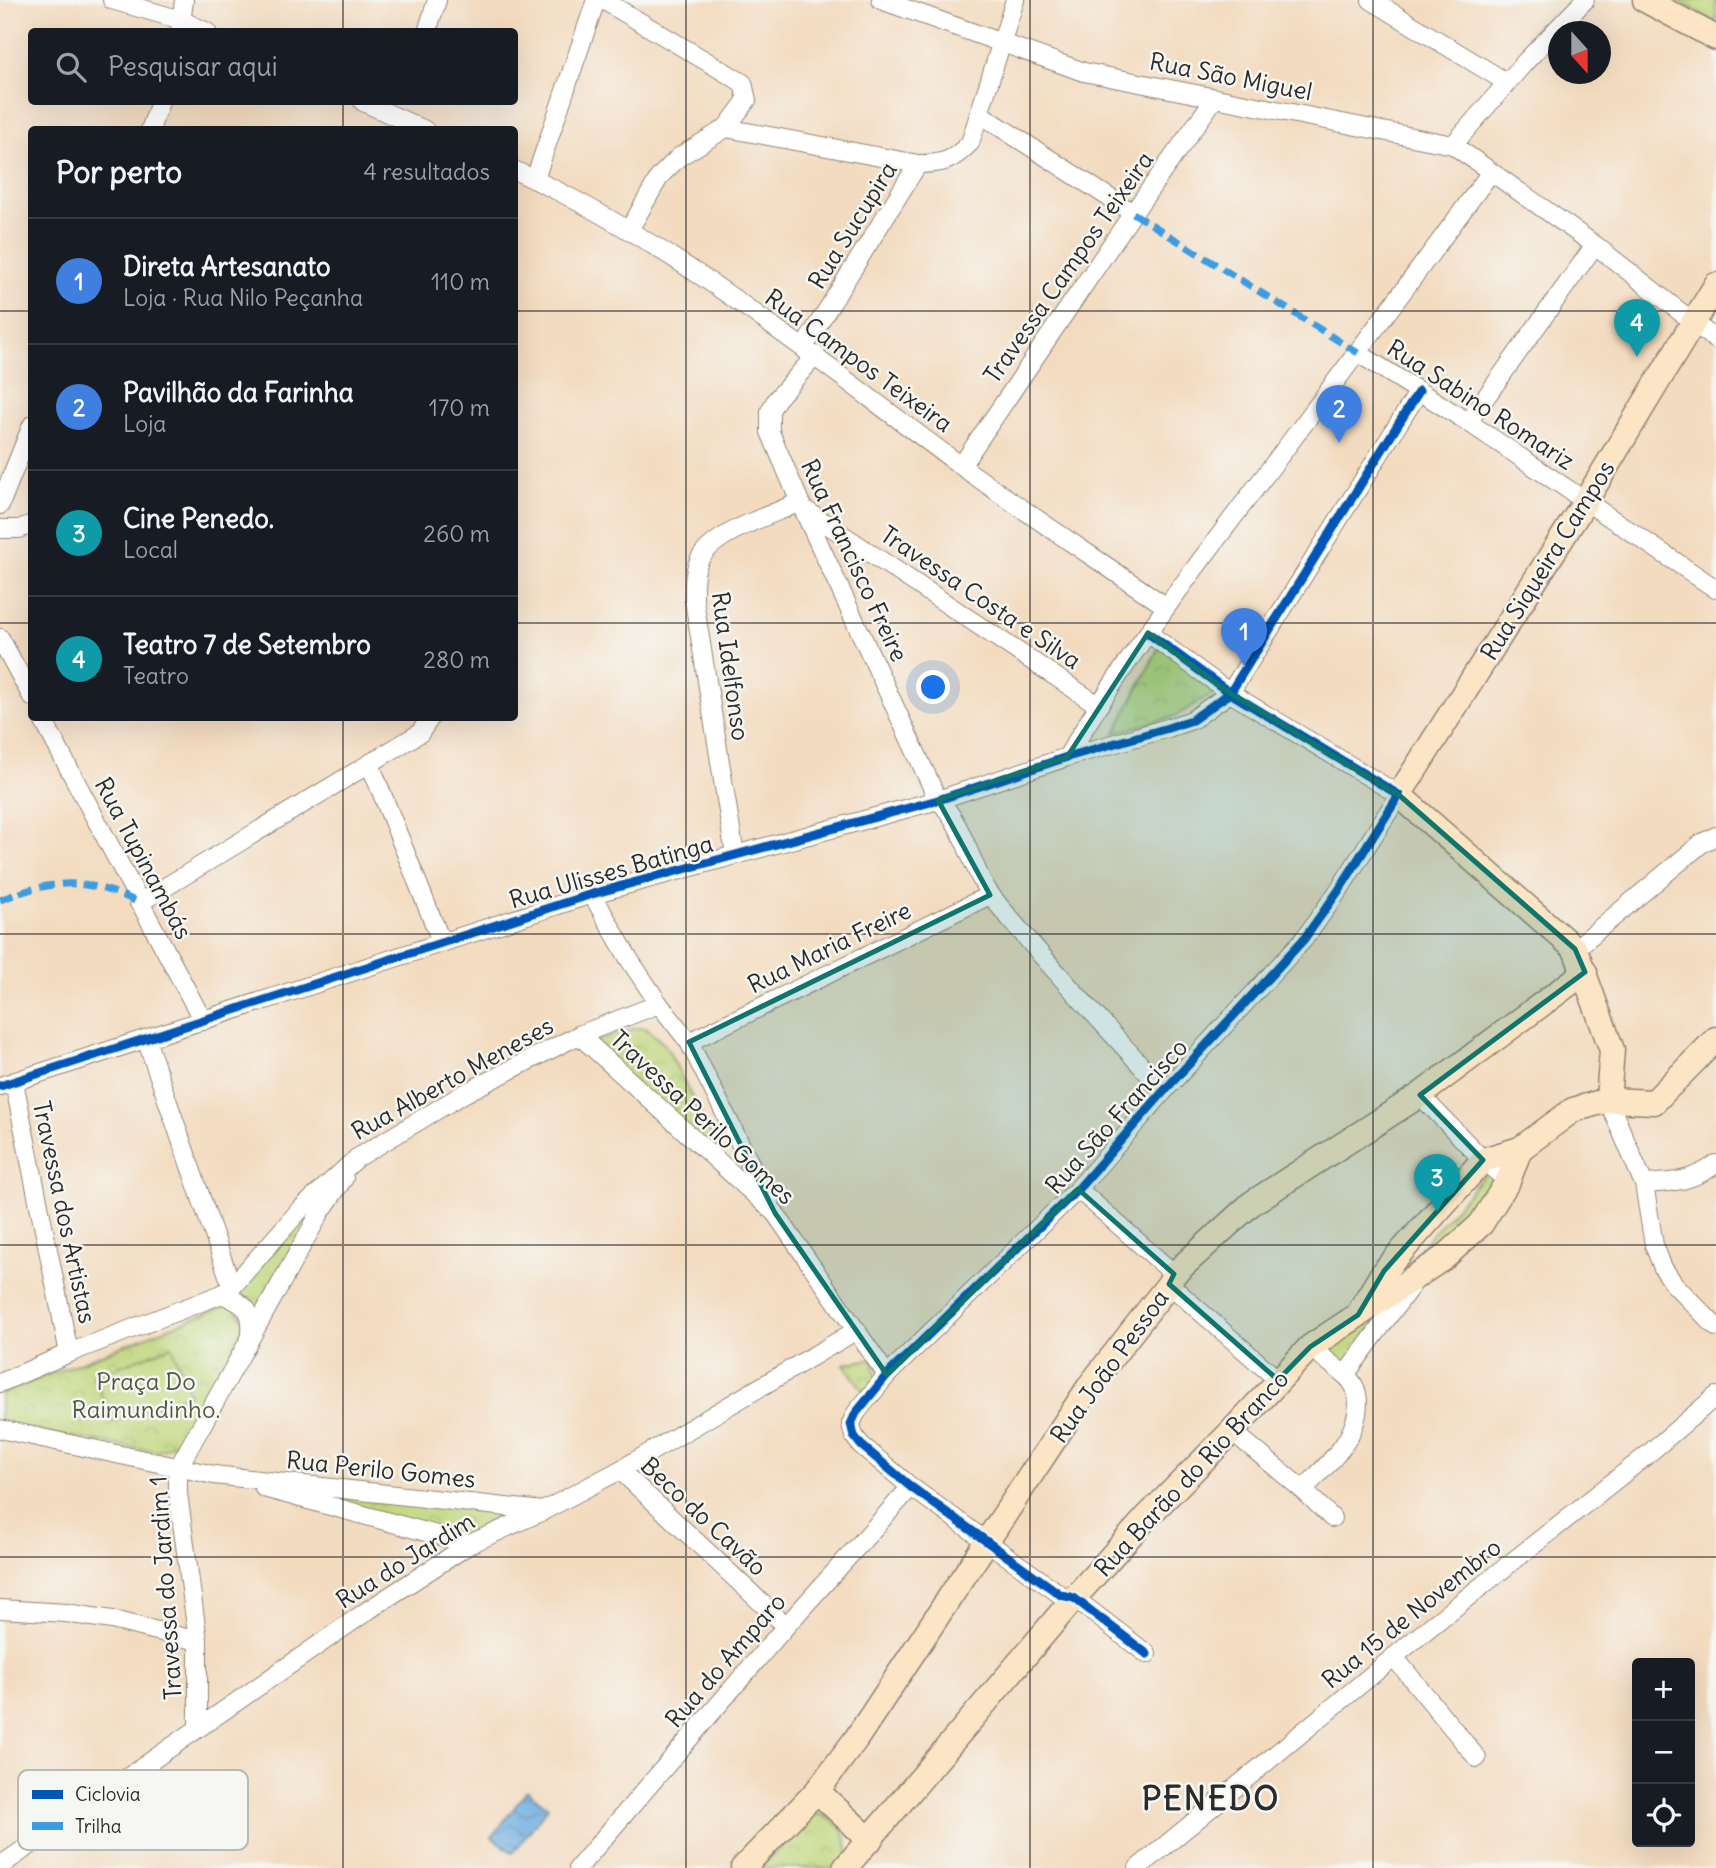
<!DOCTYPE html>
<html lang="pt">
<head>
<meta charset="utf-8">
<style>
  :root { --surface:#171b24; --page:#20242c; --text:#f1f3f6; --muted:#9ea1a6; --line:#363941; --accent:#d1495b }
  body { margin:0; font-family:Delius,sans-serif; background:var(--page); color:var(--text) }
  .controls { position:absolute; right:21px; bottom:21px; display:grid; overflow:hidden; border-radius:7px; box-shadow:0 7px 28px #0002 }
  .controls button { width:63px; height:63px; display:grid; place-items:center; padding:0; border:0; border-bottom:2px solid var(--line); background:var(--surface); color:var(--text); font:35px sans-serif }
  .compass { position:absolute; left:1548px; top:21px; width:63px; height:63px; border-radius:50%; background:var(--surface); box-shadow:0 7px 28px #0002; rotate:159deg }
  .you { position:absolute; left:934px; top:688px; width:24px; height:24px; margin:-18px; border:5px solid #fff; border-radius:50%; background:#1a73e8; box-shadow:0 0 0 10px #1a73e833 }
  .badge { display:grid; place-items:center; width:46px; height:46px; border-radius:50%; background:var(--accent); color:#fff; font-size:23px; font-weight:700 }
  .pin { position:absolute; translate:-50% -58px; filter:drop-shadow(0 2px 4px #0008) }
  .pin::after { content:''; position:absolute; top:37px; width:24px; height:21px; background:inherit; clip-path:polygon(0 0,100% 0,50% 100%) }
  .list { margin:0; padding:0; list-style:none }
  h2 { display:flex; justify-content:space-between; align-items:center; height:91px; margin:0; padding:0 28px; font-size:30px }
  h2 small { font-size:23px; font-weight:400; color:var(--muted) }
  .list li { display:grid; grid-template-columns:46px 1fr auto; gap:21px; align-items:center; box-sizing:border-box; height:126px; padding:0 28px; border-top:2px solid var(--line) }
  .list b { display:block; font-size:26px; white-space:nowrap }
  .list p { margin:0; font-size:23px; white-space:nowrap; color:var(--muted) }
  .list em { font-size:23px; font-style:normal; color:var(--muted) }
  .icon { flex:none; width:38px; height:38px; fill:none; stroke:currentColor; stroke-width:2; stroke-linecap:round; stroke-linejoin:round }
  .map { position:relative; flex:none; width:1716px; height:1868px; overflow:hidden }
  .search { position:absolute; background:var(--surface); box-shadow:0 7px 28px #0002; left:28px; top:28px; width:490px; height:77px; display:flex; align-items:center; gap:18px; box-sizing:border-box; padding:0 24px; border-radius:7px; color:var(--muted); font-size:26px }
  .panel { position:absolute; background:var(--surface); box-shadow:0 7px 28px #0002; left:28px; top:126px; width:490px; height:595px; border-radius:7px }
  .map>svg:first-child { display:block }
</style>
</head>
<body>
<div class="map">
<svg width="1716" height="1868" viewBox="0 0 1716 1868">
  <defs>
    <pattern id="park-crowns" width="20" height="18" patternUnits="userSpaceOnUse" patternTransform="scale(1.75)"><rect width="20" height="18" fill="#bfd67a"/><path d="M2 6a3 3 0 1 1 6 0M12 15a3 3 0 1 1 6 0" fill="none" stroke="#a4b86a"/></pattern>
    <pattern id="water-waves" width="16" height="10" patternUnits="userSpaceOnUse" patternTransform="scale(1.75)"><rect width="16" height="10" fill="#6dade0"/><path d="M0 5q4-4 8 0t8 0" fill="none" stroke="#5a8db6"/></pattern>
  </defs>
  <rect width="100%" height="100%" fill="#f6f6f2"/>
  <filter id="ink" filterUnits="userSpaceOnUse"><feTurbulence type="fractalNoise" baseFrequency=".0143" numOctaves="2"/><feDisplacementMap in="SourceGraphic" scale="14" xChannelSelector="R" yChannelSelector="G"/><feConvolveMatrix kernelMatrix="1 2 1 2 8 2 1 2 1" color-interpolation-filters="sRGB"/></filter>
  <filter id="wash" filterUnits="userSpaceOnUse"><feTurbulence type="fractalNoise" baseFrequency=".00686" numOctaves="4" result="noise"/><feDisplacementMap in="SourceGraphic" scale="28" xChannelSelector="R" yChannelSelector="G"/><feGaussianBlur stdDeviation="1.57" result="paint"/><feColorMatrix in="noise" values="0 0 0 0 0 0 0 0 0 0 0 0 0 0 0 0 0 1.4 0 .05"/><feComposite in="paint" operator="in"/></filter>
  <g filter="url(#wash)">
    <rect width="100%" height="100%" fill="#f3dbbf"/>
    <!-- park -->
    <g fill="url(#park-crowns)" stroke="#758052" stroke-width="2">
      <polygon points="1676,0 1716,0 1716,23"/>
      <polygon points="1160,645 1220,690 1173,717 1115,733"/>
      <polygon points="637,1028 646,1028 666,1046 736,1184 589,1043"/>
      <polygon points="1491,1167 1502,1174 1472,1224 1383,1291"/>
      <polygon points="339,1179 260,1306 250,1306 239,1292 241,1283"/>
      <polygon points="1389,1299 1347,1370 1324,1348"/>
      <path d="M224 1306 234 1307 244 1319 243 1328 192 1426C182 1439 172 1447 156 1452L0 1424V1394Z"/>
      <polygon points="872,1359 878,1381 864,1392 844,1364"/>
      <polygon points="263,1485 520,1510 468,1538"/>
      <path d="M811 1813C835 1816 849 1831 848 1855L836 1868H761Z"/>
    </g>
    <!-- pitch -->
    <polygon fill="#bfd67a" stroke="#758052" stroke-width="2" points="172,1346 189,1394 112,1422 94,1376"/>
    <!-- water -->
    <polygon fill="url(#water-waves)" stroke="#4c6c86" stroke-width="2" points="527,1791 548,1807 513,1853 492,1837"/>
  </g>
  <g filter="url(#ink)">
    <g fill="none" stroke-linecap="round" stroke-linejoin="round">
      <!-- street casing -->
      <g stroke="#8f8375" stroke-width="20">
        <g id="street">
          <polyline points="112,0 181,20 207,32"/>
          <polyline points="603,0 743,83 747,100 726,128 679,157 660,176 629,230"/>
          <polyline points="881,0 1084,72 1453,145 1595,245 1716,340"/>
          <polyline points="1371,0 1506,82"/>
          <polyline points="180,32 184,0"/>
          <polyline points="427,32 437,0"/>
          <polyline points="363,102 425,130"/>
          <polyline points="980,114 1133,213"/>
          <path d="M726 128 918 164C944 164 952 161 970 143L1015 0"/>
          <polyline points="150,130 160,102"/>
          <polyline points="1453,145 1526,61 1585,0"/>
          <path d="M514 170C676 243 818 361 960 465 1027 514 1097 559 1165 606"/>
          <polyline points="535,179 596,0"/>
          <polyline points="804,347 918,164"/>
          <polyline points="1358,353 1468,422 1716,589"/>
          <path d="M816 355 776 400 770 411V432L802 507 938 800C966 826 970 869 993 898 1047 965 1107 1027 1164 1091"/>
          <polyline points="1468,422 1595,245"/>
          <polyline points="961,466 1133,213 1215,98"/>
          <polyline points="0,505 32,425"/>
          <polyline points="804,509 1098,705"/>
          <polyline points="0,529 19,529 32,524"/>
          <polyline points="0,638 32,697"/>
          <polyline points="42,718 203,1021"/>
          <path d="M1067 757C1130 650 1207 552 1282 453 1352 360 1422 266 1491 172"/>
          <polyline points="370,764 441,941"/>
          <path d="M735 855 694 600C694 586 693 570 701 557 718 531 771 515 800 502"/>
          <polyline points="592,894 629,959 659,1004 689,1042 770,1203"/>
          <polyline points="139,903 420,733 430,718"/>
          <polyline points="1575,949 1702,843 1716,836"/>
          <polyline points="579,1035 775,1213 887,1375"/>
          <polyline points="146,1039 232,1287"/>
          <polyline points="689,1042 990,895"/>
          <polyline points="14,1082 69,1353"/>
          <polyline points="0,1086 592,894 938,800 1067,757 1168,728 1192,720 1230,693 1419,391"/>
          <polyline points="1420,1095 1483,1160 1508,1181"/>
          <polyline points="1608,1100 1644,1184 1654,1245 1663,1268 1674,1284 1716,1327"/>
          <path d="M1644 1184C1673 1182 1691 1182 1716 1164"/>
          <polyline points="1078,1189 1174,1274"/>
          <polyline points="1169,1284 1278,1380"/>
          <path d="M222 1294C246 1305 253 1309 251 1336"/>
          <polyline points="1310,1347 1345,1375 1414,1282"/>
          <polyline points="0,1383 69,1353 222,1294 232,1287 298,1212 357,1158 465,1093 579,1035 659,1004"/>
          <polyline points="0,1429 214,1475 543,1511"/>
          <polyline points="1232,1431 1303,1490 1332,1518"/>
          <polyline points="620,1470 786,1626"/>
          <polyline points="264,1488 470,1544"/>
          <path d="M1303 1490C1326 1465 1357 1441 1358 1404 1358 1393 1354 1382 1345 1375"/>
          <polyline points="0,1609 66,1613 112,1620 198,1641"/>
          <polyline points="1147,1654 1074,1598 1061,1595 911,1487 861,1445 854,1436 851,1424 856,1413 887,1375 1078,1189 1164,1091 1304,939 1339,890 1399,795 1230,693 1148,633"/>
          <polyline points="1394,1657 1477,1758"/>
          <polyline points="198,1727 198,1641 178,1493 178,1468 320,1213 344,1178"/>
          <polyline points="0,1866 370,1609 470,1544 543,1511 620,1470 857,1330"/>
          <polyline points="578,1868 786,1626 911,1487"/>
          <polyline points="1138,1868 1430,1627 1647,1455 1716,1396"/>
        </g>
      </g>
      <!-- secondary casing -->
      <g stroke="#8f8375" stroke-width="27">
        <g id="secondary">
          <polyline points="1645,0 1716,38"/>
          <polyline points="1608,1100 1612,1050 1575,949 1399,795 1585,502 1716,285"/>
          <polyline points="1361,1309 1384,1271 1483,1160 1520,1149 1573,1110 1608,1100 1654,1102 1716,1039"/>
          <polyline points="817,1791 870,1840"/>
          <polyline points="743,1868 817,1791 856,1739 1091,1384 1169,1284 1174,1274 1252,1203 1420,1095 1585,972"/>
          <polyline points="845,1868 1074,1598 1146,1518 1232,1431 1310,1347 1445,1257 1481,1224 1508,1181 1520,1149"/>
        </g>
      </g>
      <!-- street -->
      <use href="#street" stroke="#fff" stroke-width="18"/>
      <!-- secondary -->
      <use href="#secondary" stroke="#fce5c4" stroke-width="24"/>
      <!-- quiet -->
      <g stroke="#3d9ce1" stroke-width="7" stroke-dasharray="14 7" stroke-linecap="butt">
        <polyline points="1133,213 1358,353"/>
        <path d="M0 900C55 879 86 877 139 903"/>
      </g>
      <!-- cycleway casing -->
      <g stroke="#f6f6f2" stroke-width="13">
        <g id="cycleway">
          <polyline points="0,1086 592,894 938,800 1067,757 1168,728 1192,720 1230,693 1419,391"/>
          <polyline points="1147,1654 1074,1598 1061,1595 911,1487 861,1445 854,1436 851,1424 856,1413 887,1375 1078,1189 1164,1091 1304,939 1339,890 1399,795 1230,693 1148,633"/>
        </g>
      </g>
      <!-- cycleway -->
      <use href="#cycleway" stroke="#0057b8" stroke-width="9"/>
    </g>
  </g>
  <!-- marked area -->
  <path fill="#0f766e" fill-opacity="0.2" stroke="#0f766e" stroke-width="5" stroke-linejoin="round" d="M1148 633 1230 693 1399 795 1575 949 1585 972 1420 1095 1483 1160 1384 1271 1358 1315 1310 1347 1278 1380 1169 1284 1174 1274 1078 1189 887 1375 775 1213 689 1042 990 895 938 800 1067 757Z"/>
  <!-- grid -->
  <path fill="none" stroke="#2b2b2b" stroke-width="2" stroke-opacity="0.55" d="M343 0V32M686 0V1868M1030 0V1868M1373 0V1868M343 102V130M0 311H32M514 311H1716M0 623H32M514 623H1716M343 718V1868M0 934H1716M0 1245H1716M0 1557H1716"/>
  <g text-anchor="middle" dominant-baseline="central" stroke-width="5" stroke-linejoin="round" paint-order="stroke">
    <!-- street labels -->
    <g font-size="24" fill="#2b2b2b" stroke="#f6f6f2">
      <text transform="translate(1231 76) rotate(11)">Rua São Miguel</text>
      <text transform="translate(852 225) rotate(-58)">Rua Sucupira</text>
      <text transform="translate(1068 267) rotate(-55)">Travessa Campos Teixeira</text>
      <text transform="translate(859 360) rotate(36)">Rua Campos Teixeira</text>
      <text transform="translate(1481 404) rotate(33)">Rua Sabino Romariz</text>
      <text transform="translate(855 560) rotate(65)">Rua Francisco Freire</text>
      <text transform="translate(1547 560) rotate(-58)">Rua Siqueira Campos</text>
      <text transform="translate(981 597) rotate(34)">Travessa Costa e Silva</text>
      <text transform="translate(731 666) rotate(82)">Rua Idelfonso</text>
      <text transform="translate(144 858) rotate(62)">Rua Tupinambás</text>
      <text transform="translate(611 871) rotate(-16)">Rua Ulisses Batinga</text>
      <text transform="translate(829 947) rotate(-26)">Rua Maria Freire</text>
      <text transform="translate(452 1078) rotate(-29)">Rua Alberto Meneses</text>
      <text transform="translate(1116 1116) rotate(-48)">Rua São Francisco</text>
      <text transform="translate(703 1117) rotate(43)">Travessa Perilo Gomes</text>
      <text transform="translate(65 1212) rotate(78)">Travessa dos Artistas</text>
      <text transform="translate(1109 1366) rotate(-54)">Rua João Pessoa</text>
      <text transform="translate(381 1469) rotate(6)">Rua Perilo Gomes</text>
      <text transform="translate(1191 1473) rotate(-47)">Rua Barão do Rio Branco</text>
      <text transform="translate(704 1516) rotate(43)">Beco do Cavão</text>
      <text transform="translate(405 1560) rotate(-32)">Rua do Jardim</text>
      <text transform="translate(165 1588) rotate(-94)">Travessa do Jardim 1</text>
      <text transform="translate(1411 1613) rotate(-39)">Rua 15 de Novembro</text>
      <text transform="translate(725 1660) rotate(-49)">Rua do Amparo</text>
    </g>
    <!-- park labels -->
    <g font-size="24" fill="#50563f" stroke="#f6f6f2">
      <text x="146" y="1381">Praça Do<tspan x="146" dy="28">Raimundinho.</tspan></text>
    </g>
    <!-- district labels -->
    <g font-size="32" font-weight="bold" letter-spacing="2" fill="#2b2b2b" stroke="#f6f6f2">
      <text x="1211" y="1798">PENEDO</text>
    </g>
  </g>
  <!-- legend -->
  <rect x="18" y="1770" width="230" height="80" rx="10" fill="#f6f6f2" stroke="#b9b9b6" stroke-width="2"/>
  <rect x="32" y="1790" width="31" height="9" fill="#0057b8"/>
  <rect x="32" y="1822" width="31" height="8" fill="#3d9ce1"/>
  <g font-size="19" fill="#2b2b2b">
    <text x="75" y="1801">Ciclovia</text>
    <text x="75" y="1833">Trilha</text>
  </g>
</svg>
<div class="controls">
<button>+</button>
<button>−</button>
<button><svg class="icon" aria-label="locate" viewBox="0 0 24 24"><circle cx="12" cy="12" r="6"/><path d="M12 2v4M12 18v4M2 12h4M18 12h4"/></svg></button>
</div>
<svg class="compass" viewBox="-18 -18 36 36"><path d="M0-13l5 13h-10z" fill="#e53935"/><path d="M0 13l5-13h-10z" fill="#9ea1a6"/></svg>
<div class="you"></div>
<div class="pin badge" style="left:1244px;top:666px;background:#3f7fe0">1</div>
<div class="pin badge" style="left:1339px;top:443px;background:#3f7fe0">2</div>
<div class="pin badge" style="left:1437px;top:1212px;background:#0f9aa8">3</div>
<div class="pin badge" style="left:1637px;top:357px;background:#0f9aa8">4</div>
<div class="search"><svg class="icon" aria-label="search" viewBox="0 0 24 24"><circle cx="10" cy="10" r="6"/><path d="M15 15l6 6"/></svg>Pesquisar aqui</div>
<section class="panel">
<h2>Por perto<small>4 resultados</small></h2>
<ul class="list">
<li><span class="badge" style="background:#3f7fe0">1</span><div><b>Direta Artesanato</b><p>Loja · Rua Nilo Peçanha</p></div><em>110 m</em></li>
<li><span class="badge" style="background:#3f7fe0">2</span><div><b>Pavilhão da Farinha</b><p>Loja</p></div><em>170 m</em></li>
<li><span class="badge" style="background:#0f9aa8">3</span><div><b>Cine Penedo.</b><p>Local</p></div><em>260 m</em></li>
<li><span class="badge" style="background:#0f9aa8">4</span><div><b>Teatro 7 de Setembro</b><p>Teatro</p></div><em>280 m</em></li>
</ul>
</section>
</div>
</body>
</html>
